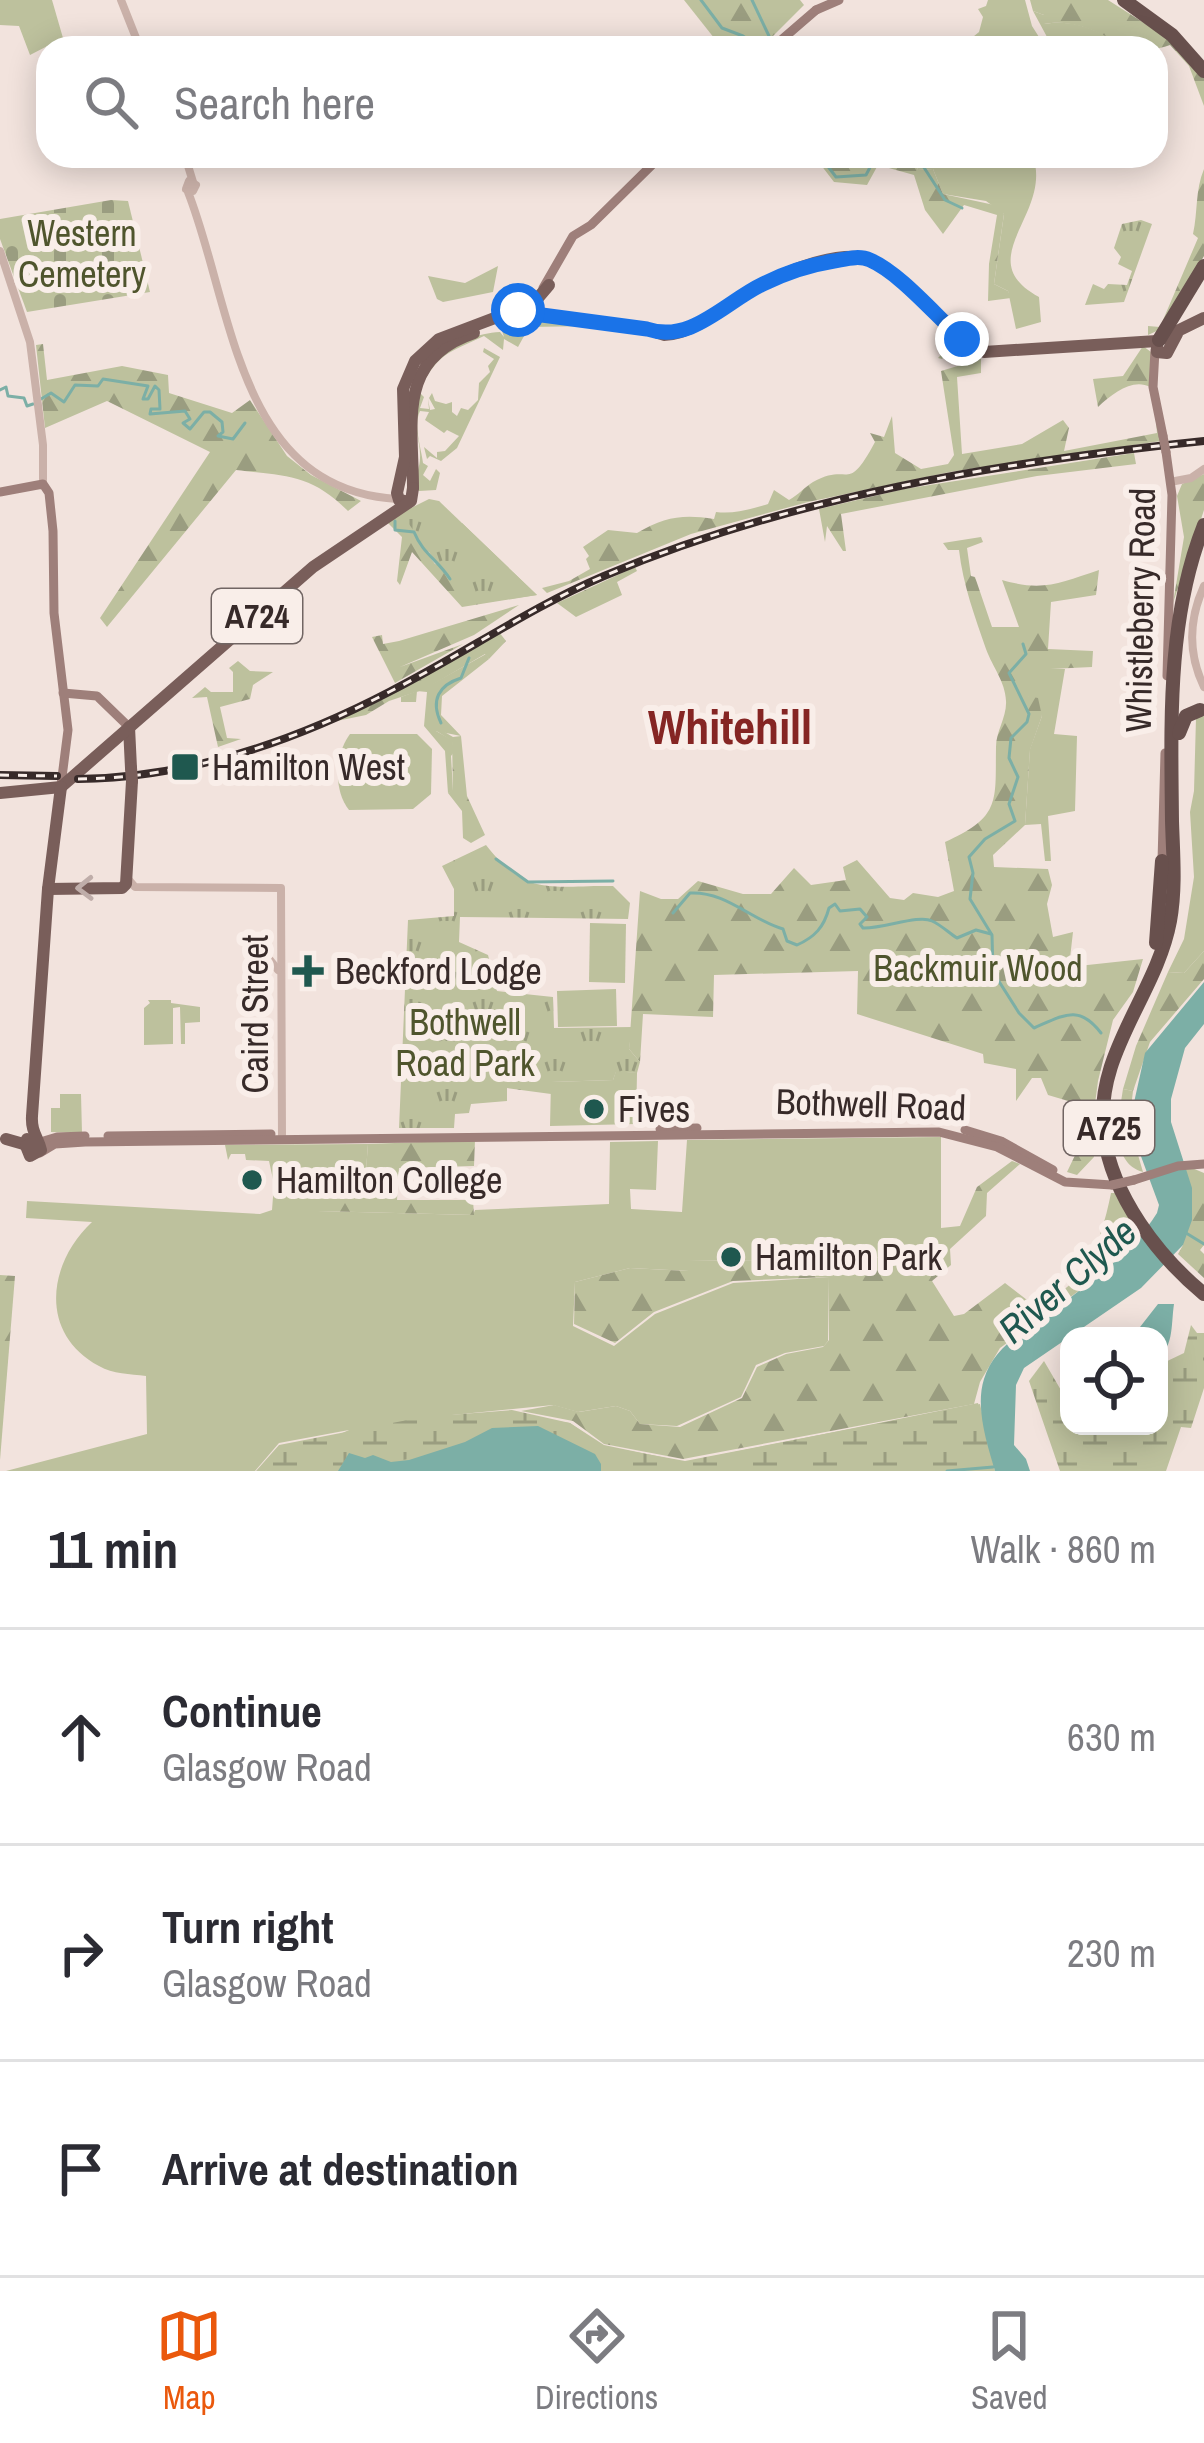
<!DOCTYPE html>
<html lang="en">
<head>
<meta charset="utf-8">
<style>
  :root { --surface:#fff; --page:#f2f2f3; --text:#2b2b33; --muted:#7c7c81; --line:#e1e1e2; --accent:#ea580c }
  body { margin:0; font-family:"Archivo Narrow",sans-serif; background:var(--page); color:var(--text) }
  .controls { position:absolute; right:36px; bottom:36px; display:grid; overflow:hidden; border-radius:24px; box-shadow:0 6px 30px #0003 }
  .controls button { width:108px; height:108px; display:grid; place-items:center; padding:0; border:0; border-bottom:3px solid var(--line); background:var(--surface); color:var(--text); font:60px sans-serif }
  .stop { position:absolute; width:36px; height:36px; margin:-27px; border:9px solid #1a73e8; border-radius:50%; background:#fff }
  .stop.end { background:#1a73e8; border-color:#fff; box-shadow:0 3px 12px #0008 }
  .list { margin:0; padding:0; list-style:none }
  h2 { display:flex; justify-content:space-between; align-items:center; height:156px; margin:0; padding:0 48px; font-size:51px }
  h2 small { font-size:39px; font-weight:400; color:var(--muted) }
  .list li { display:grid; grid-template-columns:78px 1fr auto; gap:36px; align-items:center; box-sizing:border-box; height:216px; padding:0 48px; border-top:3px solid var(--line) }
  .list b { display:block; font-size:45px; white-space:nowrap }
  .list p { margin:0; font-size:39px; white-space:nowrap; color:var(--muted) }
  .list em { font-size:39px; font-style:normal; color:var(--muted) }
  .icon { flex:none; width:66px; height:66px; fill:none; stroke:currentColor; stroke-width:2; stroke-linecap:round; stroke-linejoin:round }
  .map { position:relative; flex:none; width:1204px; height:1471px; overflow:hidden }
  .search { position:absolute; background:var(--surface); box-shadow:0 6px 30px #0003; left:36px; right:36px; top:36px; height:132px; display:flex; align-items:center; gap:30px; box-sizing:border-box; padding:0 42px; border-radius:36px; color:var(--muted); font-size:45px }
  .sheet { height:804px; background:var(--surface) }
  nav { display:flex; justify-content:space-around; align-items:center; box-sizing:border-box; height:168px; border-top:3px solid var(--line); background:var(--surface); font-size:33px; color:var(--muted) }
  nav a { display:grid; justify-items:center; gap:6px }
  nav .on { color:var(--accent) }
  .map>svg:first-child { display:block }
</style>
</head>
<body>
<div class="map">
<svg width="1204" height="1471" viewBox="0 0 1204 1471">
  <defs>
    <pattern id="forest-firs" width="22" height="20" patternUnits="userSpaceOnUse" patternTransform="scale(3)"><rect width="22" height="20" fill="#bdc19d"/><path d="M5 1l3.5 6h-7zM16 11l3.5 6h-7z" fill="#9a9d80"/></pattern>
    <pattern id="wetland-marsh" width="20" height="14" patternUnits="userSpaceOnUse" patternTransform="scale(3)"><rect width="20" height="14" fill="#bdc19d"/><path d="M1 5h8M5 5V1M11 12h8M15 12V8" fill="none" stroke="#9a9d80"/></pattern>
    <pattern id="cemetery-stones" width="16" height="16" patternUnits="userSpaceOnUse" patternTransform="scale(3)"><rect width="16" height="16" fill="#bdc19d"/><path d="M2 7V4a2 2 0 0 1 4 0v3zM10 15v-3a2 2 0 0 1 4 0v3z" fill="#9a9d80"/></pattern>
    <pattern id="park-tufts" width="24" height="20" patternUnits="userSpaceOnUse" patternTransform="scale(3)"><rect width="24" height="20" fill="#bdc19d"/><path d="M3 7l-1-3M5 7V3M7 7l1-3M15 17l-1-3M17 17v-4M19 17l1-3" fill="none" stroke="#9a9d80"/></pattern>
  </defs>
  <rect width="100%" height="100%" fill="#f2e3dd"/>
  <!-- green -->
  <g fill="#bdc19d">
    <polygon points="0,0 52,0 63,38 30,55 19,26 0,25"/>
    <polygon points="988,0 1025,0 1032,26 1046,48 971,48 968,41 979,32 983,17 978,9 986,6"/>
    <path d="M1033 11 1044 15V24C1079 18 1102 34 1131 48H1053Z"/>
    <path d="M914 156H1033C1053 215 969 259 1039 297L1041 322 1016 329 1008 291 994 284 1004 214 986 201 943 194 933 169 918 170Z"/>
    <polygon points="498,266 493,292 443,302 437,299 428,276 465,283"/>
    <path d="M529 320 593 326 529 327 518 347 504 339 503 350 484 336C448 353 437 353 419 392L424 397 420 408 429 409 428 399 430 410 435 409 429 398 432 393 435 401 446 404 452 402V412L457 416 461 408 468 410 478 400 479 383 490 372 488 366 494 359 483 352 484 348 500 357 457 448 441 461 430 456 427 459 424 447 437 458V452L445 451 459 436 447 430 444 433 425 420 429 412 420 411C413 425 421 447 423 463L428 466 423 475 430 481 436 469 440 473 436 490 419 491 415 484C416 475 420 466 420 458 421 444 414 427 414 412 414 362 456 335 500 332L504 337 502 331Z"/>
    <polygon points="486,654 489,659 442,696 441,715 461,736 436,731 452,740 454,752 451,756 453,791 448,793 445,751 424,726 427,692 417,691 416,702 401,702 401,697 425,688"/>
    <polygon points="1028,668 1065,669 1054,734 1077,736 1075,811 1048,816 1051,861 1045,861 1041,824 1025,825 1030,749 1042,716 1028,696"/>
    <polygon points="1204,715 1204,951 1184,973 1168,972 1184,939 1194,877 1190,812 1194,791 1196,718"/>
    <path d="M350 734H417L432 749 431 794 413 809 349 810C333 790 335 754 350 734Z"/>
    <polygon points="590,923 626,924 625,983 589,982"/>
    <polygon points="616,989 617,1026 558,1027 557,991"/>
    <polygon points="148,1000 171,1000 171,1003 200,1007 200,1022 185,1023 185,1044 181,1044 180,1007 173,1008 173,1044 144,1045 144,1008 150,1003"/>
    <polygon points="616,1071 637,1073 636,1124 550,1126 551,1082 613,1080"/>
    <path d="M1123 1089 1133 1091 1129 1124 1143 1172C1109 1162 1119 1116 1123 1089Z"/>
    <polygon points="60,1094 81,1094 82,1133 51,1132 51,1108 60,1108"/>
    <path d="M941 1137V1253L857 1259 689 1261V1271L630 1268 575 1282 573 1326 614 1346 655 1314 733 1283 829 1277 828 1341 824 1346 785 1353 756 1365 741 1397 677 1426 640 1424 630 1411 616 1406 578 1412 553 1405 452 1415H515L570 1423 604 1445 685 1462 978 1403 994 1471H258L349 1430 279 1443 255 1471H6L147 1434 146 1376C130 1374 113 1374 99 1366 38 1333 48 1263 92 1222L26 1218 27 1201 260 1214 272 1210 274 1184 269 1161 246 1160 245 1154H231L228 1160 225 1145 368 1144 366 1171 333 1172 318 1211 473 1215 475 1210 609 1204 610 1142 658 1141 656 1190 630 1189 631 1209 682 1212 687 1140Z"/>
  </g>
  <!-- forest -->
  <g fill="url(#forest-firs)">
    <polygon points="684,0 800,0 804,5 761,48 722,48"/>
    <path d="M1030 0H1108L1166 37 1197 66 1204 78V106L1189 66 1170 45C1125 63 1095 14 1044 24V15L1033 11Z"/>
    <polygon points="814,156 846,156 854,160 857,156 914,156 918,170 933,169 943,194 999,206 1004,214 994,284 1008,291 1011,298 988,301 989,264 997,215 964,205 943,234 925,210 914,175 878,165 867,185 834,182"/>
    <path d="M1204 169V256L1161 329 1148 335V326L1160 327 1198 238 1193 234C1198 212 1195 190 1204 169Z"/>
    <path d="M955 340 981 359V373L957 377 962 454 1022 444 1063 420 1069 428 1064 451 1157 433 1155 412 1161 441 950 472 808 502 691 534 552 591 547 593 542 588 569 581 590 569 586 559 589 556 583 547 608 530 637 533C665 517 682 514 714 519L716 512C733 514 749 510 768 504L774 490 789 500C798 495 805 487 813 482 851 461 846 496 875 442L870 433 884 437 892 416 895 453 921 469 948 464 954 455 941 371 964 364V355L952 348 942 359 938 358Z"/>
    <path d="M43 344 47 380 122 366 168 375 169 393 232 413 250 400 287 456 311 475 361 501 348 511C311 474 286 476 236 470L107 627 100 618 210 452 107 401 45 428 36 345Z"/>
    <path d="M1143 346 1151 352 1150 387C1133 378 1113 393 1098 407L1093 379 1123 376Z"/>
    <polygon points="1134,453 1136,464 1037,476 841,514 846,551 843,551 827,526 825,542 819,509 904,489"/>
    <polygon points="1204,474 1204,510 1173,603 1184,537 1177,496 1182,484"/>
    <polygon points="410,506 432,549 427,553 435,564 443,566 462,523 537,595 462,607 412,552 400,585 397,581 402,537 388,523"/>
    <path d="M981 537 983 542 967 548 971 576 975 577 992 627H1019L1002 580C1043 592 1060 583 1099 570L1096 595 1051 602 1048 649 1093 651 1092 667 1029 670 1028 696 1038 698 1042 716 1030 750 1025 825 993 855 994 867 1048 869 1052 885 1047 904 1053 937 1073 932 1069 967 1143 959 1133 992 1113 1020 1098 1081 1093 1119 1094 1157 1077 1175 1067 1172 1079 1147 1085 1106 1048 1095 1041 1078H1032L1016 1101V1069L984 1063 983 1054 857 1014 858 971 714 975 713 1017 643 1014 640 1062 629 1049 640 891 661 899H678L698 881 743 894H771L794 868 811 885 846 880 843 867 857 860 890 898 904 900 913 893 938 897 954 891 945 842C1002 817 995 800 996 747 996 731 1007 717 1006 701 1005 681 993 668 986 649 975 617 963 585 959 550H948L943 543Z"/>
    <polygon points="635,567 637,571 617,582 622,595 576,617 557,603"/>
    <polygon points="519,605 474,635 400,667 463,644 395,683 372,637 382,635 383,644 399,641"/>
    <polygon points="499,632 506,641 489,659 485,654 425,689 389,701 366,715 327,723 371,705"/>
    <polygon points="238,661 250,671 273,672 253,685 250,699 220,707 227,738 241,739 218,747 207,697 192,698 205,687 211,692 233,692 233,672 229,668"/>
    <polygon points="438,728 453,737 461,736 467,796 485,835 471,843 463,838 462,811 448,793 453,790 452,741 435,730"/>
    <polygon points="1204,951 1204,979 1150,1042 1133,1091 1123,1089 1136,1046 1168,972 1184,973"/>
    <polygon points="475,1140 474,1166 399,1168 397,1200 473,1200 474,1215 317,1211 333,1172 366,1170 368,1144"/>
    <path d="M1012 1161 1020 1164 987 1193 986 1216 950 1249 951 1265 932 1281 954 1316 964 1314 1005 1283 1031 1303C1083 1296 1102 1239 1111 1193H1116L1142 1229 1102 1274 1000 1348 980 1382 974 1404 683 1459 604 1444 573 1421 521 1411 554 1405 579 1412 616 1406 630 1411 640 1424 680 1427 742 1398 757 1367 786 1354 823 1347 829 1340V1277L733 1281 654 1312 615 1343 574 1324 575 1282 630 1268 688 1271 689 1261 857 1259 940 1253 941 1228 960 1226 977 1187Z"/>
    <polygon points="1192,1168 1204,1173 1204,1245 1200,1250 1204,1254 1204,1278 1178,1254 1183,1245 1186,1169"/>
    <polygon points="0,1275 15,1276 0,1460"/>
  </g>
  <!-- wetland -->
  <g fill="url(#wetland-marsh)">
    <polygon points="1191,1325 1197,1333 1204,1333 1204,1388 1191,1428 1181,1427 1166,1471 1060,1471 1029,1381 1044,1361 1069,1404 1069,1426 1159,1426 1159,1365 1184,1353"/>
    <polygon points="980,1404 995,1471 601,1471 601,1464 595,1454 550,1434 547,1428 492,1428 465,1442 433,1449 431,1455 391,1462 349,1454 338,1471 256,1471 279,1445 423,1417 512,1410 570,1423 603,1446 685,1461"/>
  </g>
  <!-- cemetery -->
  <polygon fill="url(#cemetery-stones)" points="111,200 128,201 150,292 27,312 0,239 0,219"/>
  <!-- park -->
  <g fill="url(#park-tufts)">
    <polygon points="1141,220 1152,224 1124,302 1085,305 1093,284 1104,289 1108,284 1127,285 1132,271 1118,264 1121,257 1114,248 1122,224"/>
    <polygon points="429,499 439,501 537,595 467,605 401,513"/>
    <path d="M486 845C527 898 550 885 613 886L630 903 628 919 460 917 459 942 488 955 497 991 553 997 554 1028 632 1027 629 1049 640 1062 637 1073 616 1072 613 1080 552 1082 551 1094 507 1088V1101L471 1104 469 1113 455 1114 454 1128H399L408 920 454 916V889L442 866Z"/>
  </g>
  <!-- water -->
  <g fill="#7cafa6">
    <path d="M1204 982V1024L1185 1048 1171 1099V1122L1192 1188V1220L1183 1245 1141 1288 1024 1368 1016 1385 1014 1445 1026 1459 1030 1471H995C987 1444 975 1407 984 1379 995 1344 1029 1329 1056 1308 1092 1282 1134 1250 1157 1213L1159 1205 1132 1132 1131 1116 1145 1053Z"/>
    <path d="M1158 1304H1174C1171 1324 1174 1344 1159 1358V1336H1133Z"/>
    <polygon points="538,1426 595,1454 601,1464 601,1471 338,1471 349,1453 365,1458 373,1455 391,1462 409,1460 465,1442 492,1428"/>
  </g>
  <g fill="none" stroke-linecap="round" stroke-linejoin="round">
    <!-- stream -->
    <g stroke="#7cafa6" stroke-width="3">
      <polyline points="701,0 722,28 743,36 757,47"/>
      <polyline points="752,0 769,36"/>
      <polyline points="820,156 836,177 866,175 876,156 923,166 945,200 962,208"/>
      <polyline points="0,390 6,387 8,396 24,398 27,406 33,404"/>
      <polyline points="41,399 51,393 64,402 75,385 98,386 103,379 148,386 143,399 148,399 155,386 159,390 160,409 151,409 150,414 185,411 190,419 183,423 190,429 204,412 210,412 222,422 223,432 218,436 233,439 245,423"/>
      <path d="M395 521V530L414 532C423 554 437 559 450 579"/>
      <path d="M1023 644 1026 654 1009 673 1029 714 1027 722 1011 738 1009 758 1018 777 1009 804 1015 821 985 839 969 857 973 873 970 899 992 935 993 972 1019 1013 1034 1028C1064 1015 1079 1004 1101 1033"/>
      <path d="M441 723C430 700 439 685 461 678L469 658"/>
      <polyline points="496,859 528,882 613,881"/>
      <path d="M673 913 690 893C726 891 751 920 783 929L787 941 797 945C815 937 824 927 829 908L835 904 840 911 860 909 867 917 860 924 863 928C883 929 919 914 932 921 941 925 949 933 957 938L976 930 991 934"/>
      <polyline points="1186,1233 1204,1244"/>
      <polyline points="947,1471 993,1467"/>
    </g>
    <!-- tertiary -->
    <g stroke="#cab1a9" stroke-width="8">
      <polyline points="121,0 140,48"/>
      <polyline points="185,156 193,182"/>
      <polygon points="189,181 196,185 193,191 186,189"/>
      <path d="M188 192C233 306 237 490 397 499"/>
      <polyline points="0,251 30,342 43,445 43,484"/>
      <polyline points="1170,482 1191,478 1204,469"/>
      <path d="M1204 586C1189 619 1188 654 1204 687"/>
      <polyline points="129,880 135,887 281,888 282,1139"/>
      <polyline points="270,960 278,970"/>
    </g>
    <!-- secondary -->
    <g stroke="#9e7f7a" stroke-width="9">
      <polyline points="816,10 839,0"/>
      <polyline points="772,48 816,10"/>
      <polyline points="543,288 573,236 591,225 661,156"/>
      <polyline points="1155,350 1153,387 1163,436"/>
      <polyline points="1166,452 1172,495 1167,676"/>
      <polyline points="0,492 43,484 49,493 53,531 54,613 68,730 61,785"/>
      <polyline points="63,693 97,696 129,727"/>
      <polyline points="1162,861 1165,753"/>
      <polyline points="660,1129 697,1128"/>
      <polyline points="965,1130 1001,1141 1053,1170"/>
      <polyline points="108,1136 271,1134"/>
      <polyline points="37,1143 57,1137 85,1136"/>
      <polyline points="40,1153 55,1144 85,1142 939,1132 997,1147 1065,1182 1112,1185"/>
      <polyline points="1134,1180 1178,1166 1204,1164"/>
    </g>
    <!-- primary -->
    <g stroke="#795e5a" stroke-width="12">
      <polyline points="526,312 549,285"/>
      <polyline points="1177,334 1167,353 1157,352 1157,341 1204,318"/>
      <path d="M413 488C413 423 396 359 474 333"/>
      <path d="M409 502 399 500 397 493 405 457 403 389 415 361 439 339 524 307 548 316 647 329C648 329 663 335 664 335 693 334 723 308 746 293 777 275 824 254 860 257 893 259 947 338 984 352L1157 341"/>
      <polyline points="129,727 131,768"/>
      <polyline points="61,787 313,567 411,501 413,488"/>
      <polyline points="0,793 61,787"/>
      <polyline points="48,889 122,888 126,884 132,781"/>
      <polyline points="6,1139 27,1145 27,1139"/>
      <path d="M36 1142 26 1146 30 1156 41 1150C38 1137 31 1132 32 1116L48 889 61 787"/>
    </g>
    <!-- trunk -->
    <g stroke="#68504d" stroke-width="14">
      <polyline points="1124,0 1172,35 1204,71"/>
      <polyline points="1159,340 1204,266"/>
      <path d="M1204 525C1167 618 1171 722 1172 821 1173 854 1176 888 1170 921 1156 996 1093 1054 1104 1135 1112 1196 1158 1256 1204 1294"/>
      <polyline points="1179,733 1186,716 1200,710"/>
      <polyline points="1156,943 1162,861"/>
    </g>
    <!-- rail casing -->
    <g stroke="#372a29" stroke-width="8">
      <g id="rail">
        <polyline points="0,775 57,776"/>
        <path d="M78 779C187 778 293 742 389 692 462 655 529 608 604 576 792 496 1002 462 1204 441"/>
      </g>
    </g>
    <!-- rail -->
    <use href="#rail" stroke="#f9eee9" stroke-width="3" stroke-dasharray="9" stroke-linecap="butt"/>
    <!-- secondary-bridge -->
    <g stroke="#9e7f7a" stroke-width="9">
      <polyline points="1163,436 1166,452"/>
      <polyline points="1112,1185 1134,1180"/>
    </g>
    <!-- primary-bridge -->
    <polyline stroke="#795e5a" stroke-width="12" points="131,768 132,781"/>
  </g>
  <!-- one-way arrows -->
  <defs><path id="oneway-chevron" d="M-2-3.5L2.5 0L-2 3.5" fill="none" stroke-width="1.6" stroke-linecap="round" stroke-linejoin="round" transform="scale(3)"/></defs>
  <use stroke="#bfada9" href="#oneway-chevron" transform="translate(85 888) rotate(179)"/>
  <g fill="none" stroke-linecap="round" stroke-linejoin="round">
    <!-- route -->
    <path stroke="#1a73e8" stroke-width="15" d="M518 310 527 308 542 315 647 329C691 344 725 302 763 284 785 273 809 265 834 261 846 259 859 255 870 260 900 273 936 316 962 339"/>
  </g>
  <!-- markers -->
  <g fill="#1f584f" stroke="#f9eee9" stroke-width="4.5">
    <rect x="170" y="752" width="30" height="30" rx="6"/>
    <path d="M302 953h12v12h12v12h-12v12h-12v-12h-12v-12h12z"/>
    <circle cx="594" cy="1109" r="12"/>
    <circle cx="252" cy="1180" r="12"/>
    <circle cx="731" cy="1257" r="12"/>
  </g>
  <g text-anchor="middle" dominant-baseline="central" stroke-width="12" stroke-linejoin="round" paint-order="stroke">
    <!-- shield labels -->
    <g fill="#f9eee9" stroke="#716563" stroke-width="3">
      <rect x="212" y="589" width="90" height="54" rx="9"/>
      <rect x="1064" y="1101" width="90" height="54" rx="9"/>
    </g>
    <g font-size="33" font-weight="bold" fill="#372a29">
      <text x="257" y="616">A724</text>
      <text x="1109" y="1128">A725</text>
    </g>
    <!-- park labels -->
    <g font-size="36" fill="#4f552d" stroke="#f9eee9">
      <text x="82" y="233">Western<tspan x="82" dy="41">Cemetery</tspan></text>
      <text x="978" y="968">Backmuir Wood</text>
      <text x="465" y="1022">Bothwell<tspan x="465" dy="41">Road Park</tspan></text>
    </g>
    <!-- street labels -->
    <g font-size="36" fill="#372a29" stroke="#f9eee9">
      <text transform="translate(1140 610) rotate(-89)">Whistleberry Road</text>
      <text transform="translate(255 1014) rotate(-90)">Caird Street</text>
      <text transform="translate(871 1104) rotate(2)">Bothwell Road</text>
    </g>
    <!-- poi labels -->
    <g font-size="36" fill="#372a29" stroke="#f9eee9" text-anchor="start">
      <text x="212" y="767">Hamilton West</text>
      <text x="335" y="971">Beckford Lodge</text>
      <text x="618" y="1109">Fives</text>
      <text x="276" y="1180">Hamilton College</text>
      <text x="755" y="1257">Hamilton Park</text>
    </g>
    <!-- water labels -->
    <g font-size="39" font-style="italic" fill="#1f584f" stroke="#f9eee9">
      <text transform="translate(1067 1280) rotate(-41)">River Clyde</text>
    </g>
    <!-- district labels -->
    <g font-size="48" font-weight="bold" fill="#852523" stroke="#f9eee9">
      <text x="730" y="726">Whitehill</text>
    </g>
  </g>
</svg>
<div class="controls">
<button><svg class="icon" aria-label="locate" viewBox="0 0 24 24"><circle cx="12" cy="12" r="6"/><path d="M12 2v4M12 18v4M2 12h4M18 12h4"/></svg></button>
</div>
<div class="stop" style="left:518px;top:310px"></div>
<div class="stop end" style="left:962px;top:339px"></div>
<div class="search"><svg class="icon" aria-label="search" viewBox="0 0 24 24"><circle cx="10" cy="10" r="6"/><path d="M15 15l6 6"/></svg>Search here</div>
</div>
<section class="sheet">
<h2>11 min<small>Walk · 860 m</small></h2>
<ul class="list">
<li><svg class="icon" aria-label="ahead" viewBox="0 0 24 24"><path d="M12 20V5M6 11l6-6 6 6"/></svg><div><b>Continue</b><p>Glasgow Road</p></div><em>630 m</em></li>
<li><svg class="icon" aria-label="right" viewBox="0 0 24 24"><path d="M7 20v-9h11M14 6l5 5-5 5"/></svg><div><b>Turn right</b><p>Glasgow Road</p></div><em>230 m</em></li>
<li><svg class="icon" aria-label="arrive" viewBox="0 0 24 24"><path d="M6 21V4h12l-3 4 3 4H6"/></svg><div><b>Arrive at destination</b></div></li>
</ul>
</section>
<nav>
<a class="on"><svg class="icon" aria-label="map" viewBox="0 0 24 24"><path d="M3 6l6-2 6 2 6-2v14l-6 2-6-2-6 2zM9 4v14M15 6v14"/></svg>Map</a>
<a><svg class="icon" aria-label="directions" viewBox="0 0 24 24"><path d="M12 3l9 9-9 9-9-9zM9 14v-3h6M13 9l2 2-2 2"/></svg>Directions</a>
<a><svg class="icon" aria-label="saved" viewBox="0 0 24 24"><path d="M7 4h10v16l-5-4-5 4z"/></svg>Saved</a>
</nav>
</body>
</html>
